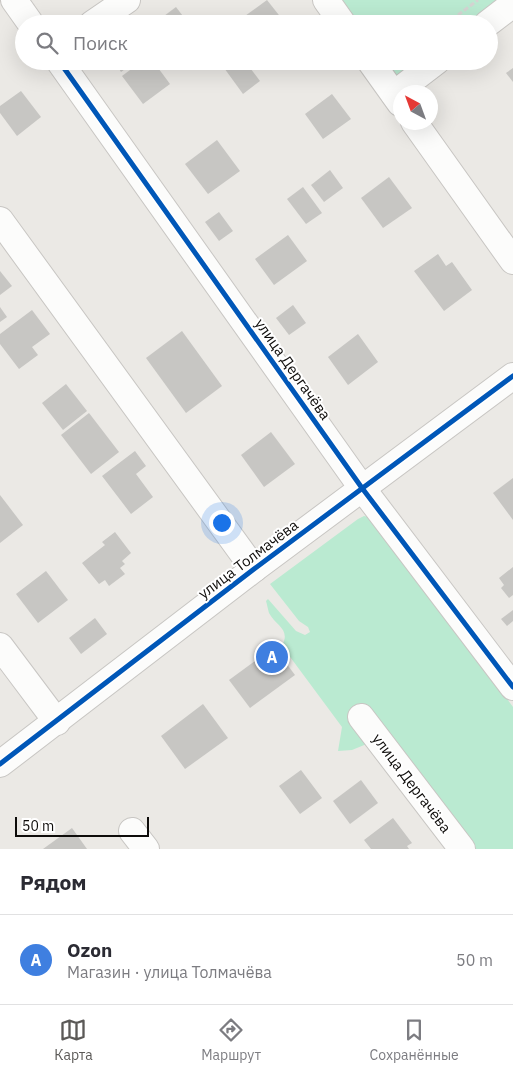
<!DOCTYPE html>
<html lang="ru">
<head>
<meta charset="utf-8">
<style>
  :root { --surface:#fff; --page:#f2f2f3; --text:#2b2b33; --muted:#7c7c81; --line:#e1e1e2; --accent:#5b5957 }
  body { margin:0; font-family:"IBM Plex Sans",sans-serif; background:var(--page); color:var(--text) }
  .compass { position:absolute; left:393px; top:85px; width:45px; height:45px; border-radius:50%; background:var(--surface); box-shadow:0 5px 20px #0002; rotate:319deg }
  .scale { position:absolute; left:15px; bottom:12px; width:134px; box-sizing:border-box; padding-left:5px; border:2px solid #0e0c0a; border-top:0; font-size:14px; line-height:18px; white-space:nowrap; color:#0e0c0a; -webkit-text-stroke:4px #fff; paint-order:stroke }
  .you { position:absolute; left:221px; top:522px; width:18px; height:18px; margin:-12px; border:4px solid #fff; border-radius:50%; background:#1a73e8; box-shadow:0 0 0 8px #1a73e833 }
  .badge { display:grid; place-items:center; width:32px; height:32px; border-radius:50%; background:var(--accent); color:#fff; font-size:16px; font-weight:700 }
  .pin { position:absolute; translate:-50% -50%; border:2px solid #fff; box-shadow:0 1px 5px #0006 }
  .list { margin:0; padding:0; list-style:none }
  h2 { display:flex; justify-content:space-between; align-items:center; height:65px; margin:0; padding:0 20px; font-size:21px }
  h2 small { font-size:16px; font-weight:400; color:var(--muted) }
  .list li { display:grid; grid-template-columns:32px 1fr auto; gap:15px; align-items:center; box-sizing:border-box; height:90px; padding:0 20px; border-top:1px solid var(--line) }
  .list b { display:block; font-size:19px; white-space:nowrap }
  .list p { margin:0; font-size:16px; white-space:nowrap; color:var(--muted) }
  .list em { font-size:16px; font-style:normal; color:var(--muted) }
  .icon { flex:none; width:28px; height:28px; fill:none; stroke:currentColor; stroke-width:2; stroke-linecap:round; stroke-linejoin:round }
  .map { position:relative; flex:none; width:513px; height:849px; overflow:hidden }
  .search { position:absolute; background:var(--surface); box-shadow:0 5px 20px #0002; left:15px; right:15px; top:15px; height:55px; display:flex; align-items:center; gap:12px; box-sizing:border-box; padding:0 18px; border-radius:28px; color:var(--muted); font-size:19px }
  .sheet { height:155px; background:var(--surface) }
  nav { display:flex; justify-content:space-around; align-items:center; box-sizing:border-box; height:70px; border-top:1px solid var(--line); background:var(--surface); font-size:14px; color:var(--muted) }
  nav a { display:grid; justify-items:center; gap:2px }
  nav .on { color:var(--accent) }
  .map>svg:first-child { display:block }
</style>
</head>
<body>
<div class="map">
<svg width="513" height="849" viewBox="0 0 513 849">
  <rect width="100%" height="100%" fill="#ebe9e5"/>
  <!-- green -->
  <g fill="#baead1">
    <polygon points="333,0 508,0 476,24 349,24"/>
    <polygon points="375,61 425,61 393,80"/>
    <path d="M364 516 373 518 379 524 513 707V849H471L374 741 352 750 338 751 342 727 282 646C291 629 276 626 269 613 268 610 267 604 266 601L268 599 296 631 305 635 310 632 308 627 299 621 270 584 358 519Z"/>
  </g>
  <!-- building -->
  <g fill="#c7c6c3">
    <polygon points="267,0 286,24 240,24 238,21"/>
    <polygon points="176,7 189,24 164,24 160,19"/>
    <polygon points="114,61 136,61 121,72"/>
    <polygon points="142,61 153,61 170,84 143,104 122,76"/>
    <polygon points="219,61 245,61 260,81 243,94"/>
    <polygon points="513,68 513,82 506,73"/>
    <polygon points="21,91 41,117 17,136 0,113 0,106"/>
    <polygon points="332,94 351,119 323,139 305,114"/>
    <polygon points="217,140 240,171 208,194 185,164"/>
    <polygon points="330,170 343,188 324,202 311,185"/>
    <polygon points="389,177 412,208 383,228 361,198"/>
    <polygon points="303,187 322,213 306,224 287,199"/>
    <polygon points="219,212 233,231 219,241 205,222"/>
    <polygon points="288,235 307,261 274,285 255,259"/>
    <polygon points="438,254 446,266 452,262 472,290 444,311 414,271"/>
    <polygon points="0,271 12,286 0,295"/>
    <polygon points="293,305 306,323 289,335 276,318"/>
    <polygon points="0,307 7,317 0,322"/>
    <polygon points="32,310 50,334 32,347 38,355 19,369 0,344 0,334"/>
    <polygon points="182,331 222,386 186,413 146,358"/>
    <polygon points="358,334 378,362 348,385 328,357"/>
    <polygon points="66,384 87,411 63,430 42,403"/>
    <polygon points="89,413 119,452 91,474 61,435"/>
    <polygon points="271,432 295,464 264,487 241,455"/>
    <polygon points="135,451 146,466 136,474 153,497 131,514 102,476"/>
    <polygon points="513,478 513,520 493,493"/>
    <polygon points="0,495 23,525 0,543"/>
    <polygon points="115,532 131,553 122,561 125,564 120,568 125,574 109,586 105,580 99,584 82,563 105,545 102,542"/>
    <polygon points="513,567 513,595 509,598 501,588 504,585 499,578"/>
    <polygon points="46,571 68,600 38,623 16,594"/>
    <polygon points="513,610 513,621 507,626 501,619"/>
    <polygon points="95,618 107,634 81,654 69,638"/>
    <polygon points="274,647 295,675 250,708 229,680"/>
    <polygon points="203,704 228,738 185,769 161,736"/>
    <polygon points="301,770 322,798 300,814 279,786"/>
    <polygon points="361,780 378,803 350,824 333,801"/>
    <polygon points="393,818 412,843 407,846 409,849 371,849 364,840"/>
    <polygon points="72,828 87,849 43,849"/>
  </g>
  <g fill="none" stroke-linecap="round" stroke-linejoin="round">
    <!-- minor casing -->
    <g stroke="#c8c6c3" stroke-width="28">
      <g id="minor">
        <polyline points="14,0 31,24"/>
        <polyline points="326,0 343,24"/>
        <polyline points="92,24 127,0"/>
        <polyline points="487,24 513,4"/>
        <polyline points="59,61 362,488 513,687"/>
        <polyline points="370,61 400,103"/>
        <polyline points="394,94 437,61"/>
        <polyline points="414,122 513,261"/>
        <polyline points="0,220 254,569"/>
        <polyline points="0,646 57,722"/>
        <polyline points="361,717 462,849"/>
        <polyline points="0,764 254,569 513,376"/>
        <polyline points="132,831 146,849"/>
      </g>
    </g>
    <!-- path -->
    <polyline stroke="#d4d4d2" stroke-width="3" stroke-dasharray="5 2.5" stroke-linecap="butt" points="446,24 478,0"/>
    <!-- minor -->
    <use href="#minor" stroke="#fcfcfb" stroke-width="26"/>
    <!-- cycleway casing -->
    <g stroke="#fff" stroke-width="8">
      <g id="cycleway">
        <polyline points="59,61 362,488 513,687"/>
        <polyline points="0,764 254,569 513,376"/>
      </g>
    </g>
    <!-- cycleway -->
    <use href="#cycleway" stroke="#0057b8" stroke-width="5"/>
  </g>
  <g text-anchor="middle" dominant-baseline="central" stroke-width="4" stroke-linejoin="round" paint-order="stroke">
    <!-- street labels -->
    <g font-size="15" fill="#0e0c0a" stroke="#fff">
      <text transform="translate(293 369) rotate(55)">улица Дергачёва</text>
      <text transform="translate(248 559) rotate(-37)">улица Толмачёва</text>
      <text transform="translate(412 783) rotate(53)">улица Дергачёва</text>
    </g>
  </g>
</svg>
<svg class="compass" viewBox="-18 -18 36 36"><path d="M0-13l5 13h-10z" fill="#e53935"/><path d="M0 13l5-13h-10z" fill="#7c7c81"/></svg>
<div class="scale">50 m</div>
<div class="you"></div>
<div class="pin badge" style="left:272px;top:657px;background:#3f7fe0">A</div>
<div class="search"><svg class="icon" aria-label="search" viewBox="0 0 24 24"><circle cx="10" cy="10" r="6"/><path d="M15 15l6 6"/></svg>Поиск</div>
</div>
<section class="sheet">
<h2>Рядом<small></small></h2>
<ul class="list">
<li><span class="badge" style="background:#3f7fe0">A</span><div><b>Ozon</b><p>Магазин · улица Толмачёва</p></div><em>50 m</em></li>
</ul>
</section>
<nav>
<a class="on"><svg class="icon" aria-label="map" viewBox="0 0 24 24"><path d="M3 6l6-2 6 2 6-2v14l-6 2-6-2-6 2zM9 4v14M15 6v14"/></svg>Карта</a>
<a><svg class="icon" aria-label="directions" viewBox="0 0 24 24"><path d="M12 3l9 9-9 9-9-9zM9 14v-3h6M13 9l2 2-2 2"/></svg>Маршрут</a>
<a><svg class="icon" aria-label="saved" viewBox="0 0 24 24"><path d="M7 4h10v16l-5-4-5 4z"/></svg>Сохранённые</a>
</nav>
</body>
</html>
